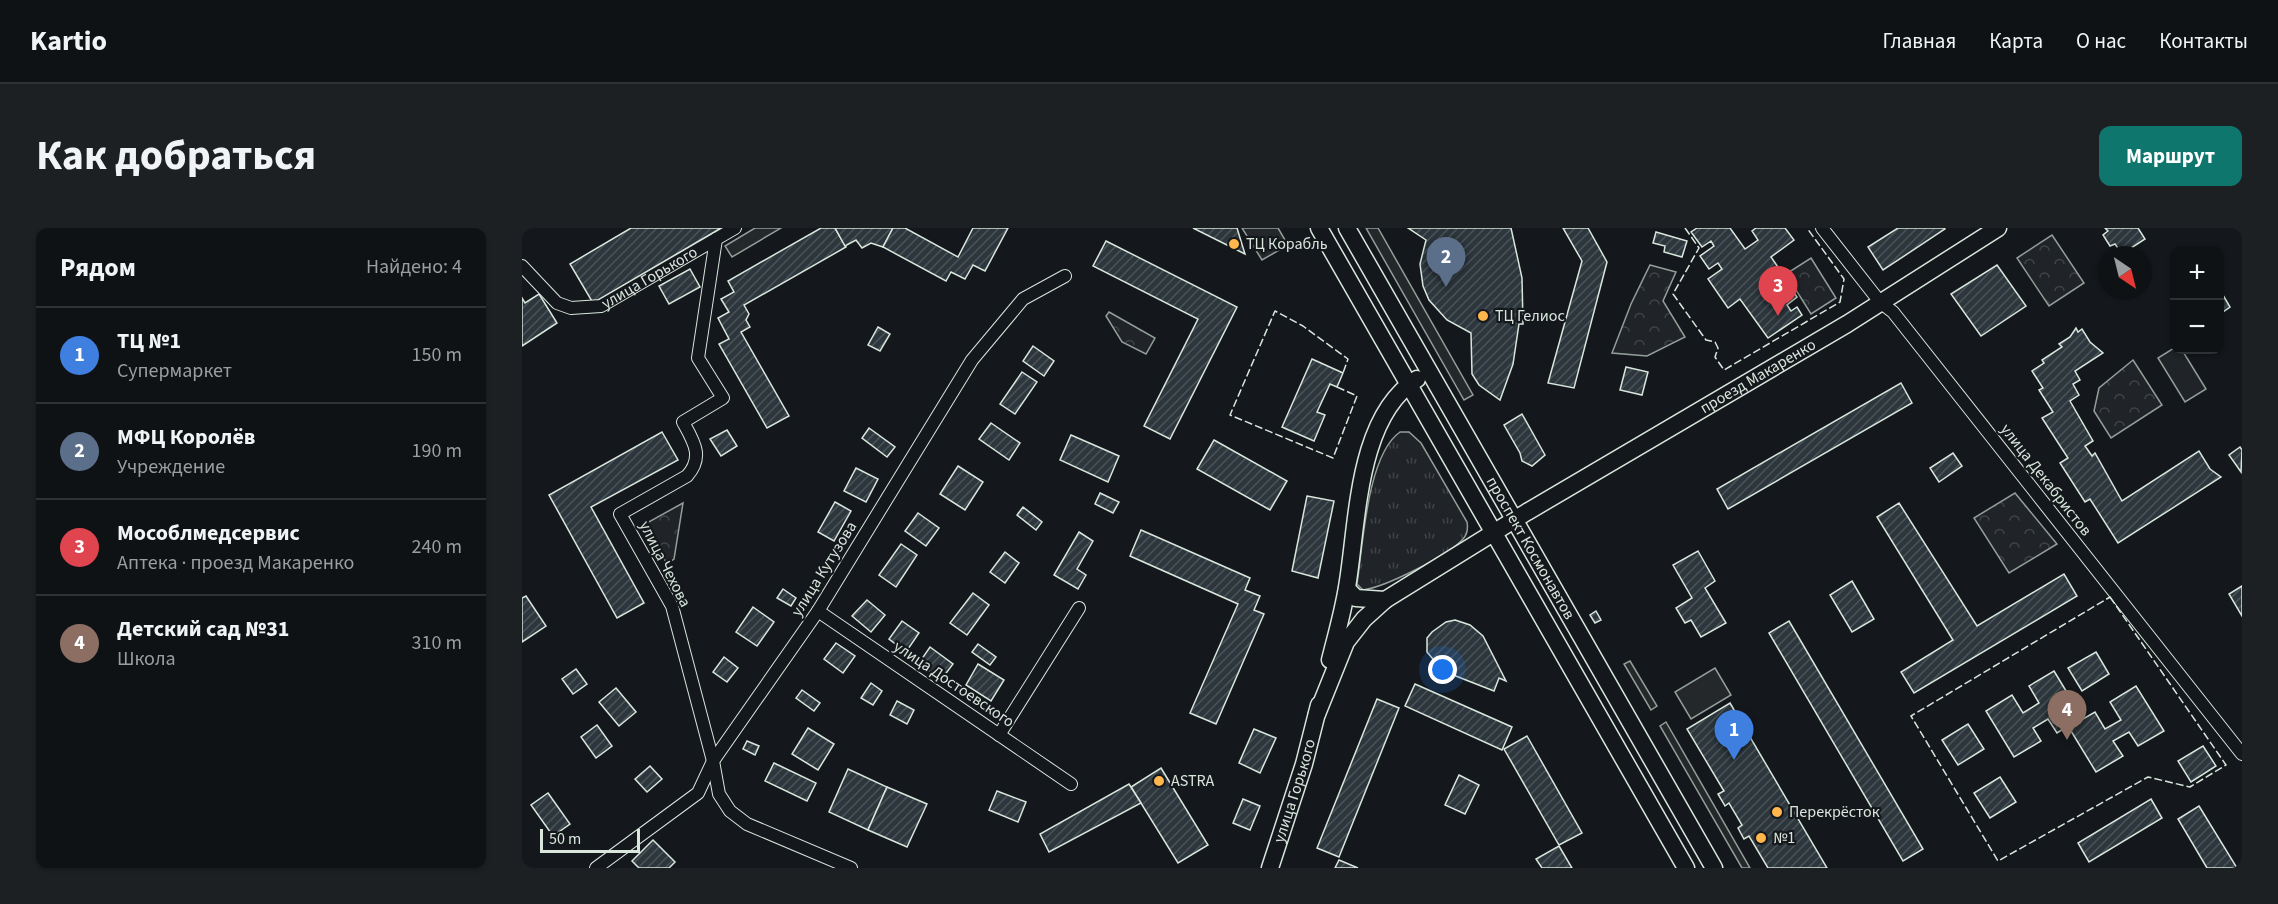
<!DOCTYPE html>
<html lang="ru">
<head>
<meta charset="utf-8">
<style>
  :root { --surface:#0f1215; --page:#1d2022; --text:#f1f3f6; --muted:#9b9ea0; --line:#2f3234; --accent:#0f766e }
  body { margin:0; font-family:"Source Sans 3",sans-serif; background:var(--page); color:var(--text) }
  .controls { position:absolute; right:18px; top:18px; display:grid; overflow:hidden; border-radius:12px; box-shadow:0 2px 4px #0004 }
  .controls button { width:54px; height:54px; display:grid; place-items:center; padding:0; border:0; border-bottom:2px solid var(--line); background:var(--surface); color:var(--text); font:30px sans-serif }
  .compass { position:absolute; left:1576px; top:18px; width:54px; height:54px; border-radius:50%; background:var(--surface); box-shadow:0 2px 4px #0004; rotate:145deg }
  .scale { position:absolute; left:18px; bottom:15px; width:100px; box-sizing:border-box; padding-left:6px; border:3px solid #d8e6dc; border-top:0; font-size:16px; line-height:21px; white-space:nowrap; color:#d8e6dc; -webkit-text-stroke:4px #14181c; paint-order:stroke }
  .you { position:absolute; left:921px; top:442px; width:21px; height:21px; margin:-15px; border:4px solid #fff; border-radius:50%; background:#1a73e8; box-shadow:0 0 0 9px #1a73e833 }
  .badge { display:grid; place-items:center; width:39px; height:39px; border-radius:50%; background:var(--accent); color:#fff; font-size:20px; font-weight:700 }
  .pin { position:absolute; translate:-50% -50px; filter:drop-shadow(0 2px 3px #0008) }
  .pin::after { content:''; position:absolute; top:32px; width:21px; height:18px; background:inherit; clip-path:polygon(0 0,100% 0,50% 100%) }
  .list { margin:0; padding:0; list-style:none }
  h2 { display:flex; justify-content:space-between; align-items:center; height:78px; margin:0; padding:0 24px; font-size:26px }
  h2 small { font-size:20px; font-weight:400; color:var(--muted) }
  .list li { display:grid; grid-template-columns:39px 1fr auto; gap:18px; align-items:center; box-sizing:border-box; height:96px; padding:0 24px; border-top:2px solid var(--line) }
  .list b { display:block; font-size:22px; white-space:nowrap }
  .list p { margin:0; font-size:20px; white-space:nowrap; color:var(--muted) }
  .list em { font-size:20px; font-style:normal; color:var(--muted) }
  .map { position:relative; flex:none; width:1720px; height:640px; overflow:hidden; border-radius:12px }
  header { display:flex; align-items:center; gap:36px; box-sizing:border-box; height:84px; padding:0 30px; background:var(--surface); border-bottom:2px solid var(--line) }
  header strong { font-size:28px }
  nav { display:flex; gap:33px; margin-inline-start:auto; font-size:21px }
  .intro { display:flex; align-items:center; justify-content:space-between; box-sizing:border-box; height:144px; padding:0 36px }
  h1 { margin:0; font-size:42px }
  .button { padding:15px 27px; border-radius:12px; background:var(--accent); color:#fff; font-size:21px; font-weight:700 }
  main { display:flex; gap:36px; padding:0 36px }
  aside { flex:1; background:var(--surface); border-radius:12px; box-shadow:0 2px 4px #0004 }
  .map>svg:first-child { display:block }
</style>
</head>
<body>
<header>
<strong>Kartio</strong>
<nav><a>Главная</a><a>Карта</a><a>О нас</a><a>Контакты</a></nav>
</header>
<div class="intro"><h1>Как добраться</h1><a class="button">Маршрут</a></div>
<main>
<aside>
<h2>Рядом<small>Найдено: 4</small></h2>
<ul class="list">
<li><span class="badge" style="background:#3f7fe0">1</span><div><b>ТЦ №1</b><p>Супермаркет</p></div><em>150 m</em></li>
<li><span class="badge" style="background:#5c6f8a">2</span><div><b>МФЦ Королёв</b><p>Учреждение</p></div><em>190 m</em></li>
<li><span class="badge" style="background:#e0444e">3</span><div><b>Мособлмедсервис</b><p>Аптека · проезд Макаренко</p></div><em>240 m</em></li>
<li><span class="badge" style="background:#8d6e63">4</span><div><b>Детский сад №31</b><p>Школа</p></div><em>310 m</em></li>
</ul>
</aside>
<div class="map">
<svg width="1720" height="640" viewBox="0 0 1720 640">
  <defs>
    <pattern id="grass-tufts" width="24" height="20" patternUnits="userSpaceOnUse" patternTransform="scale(1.5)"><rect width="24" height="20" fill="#202428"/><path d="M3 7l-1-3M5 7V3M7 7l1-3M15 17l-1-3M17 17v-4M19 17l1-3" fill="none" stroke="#404447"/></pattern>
    <pattern id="forest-crowns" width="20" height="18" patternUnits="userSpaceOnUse" patternTransform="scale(1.5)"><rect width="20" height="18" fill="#202428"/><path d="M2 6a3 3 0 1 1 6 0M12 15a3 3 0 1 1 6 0" fill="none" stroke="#404447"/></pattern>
    <pattern id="building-hatch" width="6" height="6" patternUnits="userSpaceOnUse" patternTransform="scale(1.5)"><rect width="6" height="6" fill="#2c363c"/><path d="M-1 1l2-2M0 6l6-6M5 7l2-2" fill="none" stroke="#4a5358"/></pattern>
  </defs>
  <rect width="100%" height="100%" fill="#14181c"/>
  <!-- grass -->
  <path fill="url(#grass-tufts)" stroke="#939e99" stroke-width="1.5" d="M878 204H887L899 215 945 294C946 300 946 306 941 311 926 328 863 359 841 362L835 356C841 317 845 227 878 204Z"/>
  <!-- forest -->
  <g fill="url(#forest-crowns)" stroke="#939e99" stroke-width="1.5">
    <polygon points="1530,7 1562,55 1527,78 1495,30"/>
    <polygon points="1289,30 1314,70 1289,86 1264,46"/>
    <polygon points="1128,37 1154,44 1141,73 1163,109 1125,128 1090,125 1109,76"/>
    <polygon points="587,84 633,110 624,126 600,114 584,88"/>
    <polygon points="1611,132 1640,177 1589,210 1572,183 1577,160"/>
    <polygon points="1493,265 1535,316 1487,345 1452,290"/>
    <polygon points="161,275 152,331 145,336 123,296"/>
  </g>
  <!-- pitch -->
  <polygon fill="#202428" stroke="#939e99" stroke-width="1.5" points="1652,120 1660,122 1684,161 1663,174 1636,130"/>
  <!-- parking -->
  <g fill="#24282b" stroke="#939e99" stroke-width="1.5">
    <polygon points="233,0 259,0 210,29 203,18"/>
    <polygon points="720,0 756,0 766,17 740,32"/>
    <polygon points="844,0 856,0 951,167 942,172"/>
    <polygon points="1108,433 1135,478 1129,482 1102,436"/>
    <polygon points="1193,440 1209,467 1169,491 1153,464"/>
    <polygon points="1144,494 1228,640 1220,640 1138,498"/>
  </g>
  <!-- building -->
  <g fill="url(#building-hatch)" stroke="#d8e6dc" stroke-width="1.5">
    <polygon points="109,0 199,0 71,75 48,36"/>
    <polygon points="299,0 313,0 324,19 222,77 227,86 224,92 228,99 219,104 267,188 245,200 197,116 207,111 196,90 207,84 199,71 212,64 206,53"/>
    <polygon points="313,0 371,0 361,19 349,15 340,20 334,12 323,18"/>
    <polygon points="371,0 383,0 436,29 451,0 486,0 463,43 451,37 443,51 429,44 424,53 361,19"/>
    <polygon points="671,0 715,0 723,26"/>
    <polygon points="886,0 989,0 1000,50 1001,96 997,96 991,136 978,172 957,157 950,146 949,105 925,92 907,72 901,58 898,36 904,12"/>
    <polygon points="1041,0 1066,0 1085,34 1052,160 1026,155 1060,33"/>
    <polygon points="1175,0 1208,0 1223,21 1236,12 1230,3 1234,0 1263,0 1272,12 1249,29 1262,48 1255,53 1261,60 1266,56 1275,69 1265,77 1269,83 1275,79 1280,87 1246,110 1218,71 1206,80 1186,51 1200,41 1196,35 1187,41 1178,28 1192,18 1189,13 1180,19 1169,4"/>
    <polygon points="1376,0 1422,0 1423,1 1361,42 1346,19"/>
    <polygon points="1583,0 1616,0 1623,11 1600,26 1593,16 1588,18 1581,7 1586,3"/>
    <polygon points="1134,4 1165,13 1160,29 1142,24 1143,18 1131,15"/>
    <polygon points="584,13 715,79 648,211 622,198 676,91 571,38"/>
    <polygon points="1475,37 1504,78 1459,108 1429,66"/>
    <polygon points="168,41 178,59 147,76 137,58"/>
    <polygon points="1698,62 1708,79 1698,86"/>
    <polygon points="17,66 35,95 0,118 0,70 3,75"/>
    <polygon points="356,99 368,106 358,123 346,117"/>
    <polygon points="1554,100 1556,104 1560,101 1568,114 1581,125 1553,143 1558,152 1551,156 1557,167 1548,173 1571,213 1563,218 1570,228 1573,225 1600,273 1677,223 1688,241 1699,249 1596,315 1568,271 1563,274 1538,235 1546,230 1520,190 1531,184 1517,162 1521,160 1510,143 1522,135 1520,132 1540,119 1537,116 1548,109"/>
    <polygon points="511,118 532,133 522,148 501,133"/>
    <polygon points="790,131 821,145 815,159 808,156 795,184 803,187 792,213 760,199"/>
    <polygon points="1104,139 1126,144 1120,167 1098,162"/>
    <polygon points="500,144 515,154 493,186 478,176"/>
    <polygon points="1379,155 1390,175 1206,281 1195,261"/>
    <polygon points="1000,186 1023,227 1010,238 1000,233 998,225 982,197"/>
    <polygon points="469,195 498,215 487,232 457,211"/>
    <polygon points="347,200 373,219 365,229 340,210"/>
    <polygon points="205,202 215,218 199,228 188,211"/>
    <polygon points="140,204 156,232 69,279 122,375 95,390 27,267"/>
    <polygon points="549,207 597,228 586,254 538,232"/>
    <polygon points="692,212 765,253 748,282 675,241"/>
    <polygon points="1718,219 1720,222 1719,244 1707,227"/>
    <polygon points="1431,225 1440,238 1417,254 1408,240"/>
    <polygon points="436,238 461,254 443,282 418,266"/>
    <polygon points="334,240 356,251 344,274 322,263"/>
    <polygon points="578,265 597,274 591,285 573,276"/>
    <polygon points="785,268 812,273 796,350 770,343"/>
    <polygon points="313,274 329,283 312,313 296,304"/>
    <polygon points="1377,275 1455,398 1542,346 1555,368 1392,465 1379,444 1431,412 1355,289"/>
    <polygon points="501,279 520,294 514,302 495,287"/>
    <polygon points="396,285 417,300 404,318 383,303"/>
    <polygon points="619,302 728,350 723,362 738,368 732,382 742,386 694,496 668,485 716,376 608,328"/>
    <polygon points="557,304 571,313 555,341 564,347 556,361 532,347"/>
    <polygon points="379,316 395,327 374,359 357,347"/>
    <polygon points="1176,323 1193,353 1183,360 1204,395 1179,409 1169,392 1163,395 1154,380 1170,370 1151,337"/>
    <polygon points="483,324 497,335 483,355 468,344"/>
    <polygon points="1330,353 1352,391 1330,404 1308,367"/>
    <polygon points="1720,358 1720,388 1707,366"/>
    <polygon points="261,361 274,370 269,378 255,370"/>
    <polygon points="451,365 467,377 445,407 428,395"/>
    <polygon points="4,368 24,398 0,414 0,370"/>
    <polygon points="345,372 363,387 349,404 330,388"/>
    <polygon points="231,379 252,394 235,418 214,404"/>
    <polygon points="1074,383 1079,392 1073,395 1068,387"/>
    <polygon points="933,392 948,397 961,408 984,453 977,450 972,463 921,443 905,424 905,410 910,404 924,394"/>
    <polygon points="380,393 397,405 384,424 367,411"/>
    <polygon points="1267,393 1401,621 1381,633 1247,405"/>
    <polygon points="314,415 333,428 321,445 302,431"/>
    <polygon points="456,416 474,429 468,437 450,424"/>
    <polygon points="408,419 431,436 419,452 397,435"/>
    <polygon points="1574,424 1587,446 1560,463 1546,440"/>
    <polygon points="202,429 216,440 205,454 191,444"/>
    <polygon points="456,436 482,452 469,473 444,457"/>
    <polygon points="54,441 65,456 51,466 40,451"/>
    <polygon points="1532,443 1561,491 1573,484 1583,501 1599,492 1588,474 1614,458 1642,503 1616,518 1607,504 1591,513 1601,528 1574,544 1546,498 1535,505 1526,491 1511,500 1519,513 1492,529 1464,483 1490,467 1501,485 1517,475 1507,458"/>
    <polygon points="349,455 360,463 351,477 339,470"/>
    <polygon points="893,456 990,499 980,522 883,478"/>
    <polygon points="94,460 114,484 97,498 77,474"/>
    <polygon points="280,462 298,475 292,483 274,470"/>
    <polygon points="855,471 877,480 817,629 795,620"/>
    <polygon points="375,473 392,482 385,496 368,487"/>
    <polygon points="1208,475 1305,640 1246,640 1227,608 1222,611 1216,600 1220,597 1207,575 1203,578 1196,566 1202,563 1165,501"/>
    <polygon points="1446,496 1462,521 1436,537 1420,512"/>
    <polygon points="75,497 90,518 74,530 59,509"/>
    <polygon points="286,500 312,516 296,542 270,526"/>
    <polygon points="732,501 754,510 738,545 717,535"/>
    <polygon points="1005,508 1060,605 1037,617 982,521"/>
    <polygon points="225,513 237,518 233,527 221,521"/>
    <polygon points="1681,518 1694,538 1669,554 1656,533"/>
    <polygon points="252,535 294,555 285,573 243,553"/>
    <polygon points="128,538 140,551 125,564 113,551"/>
    <polygon points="639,540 686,617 656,635 609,559"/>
    <polygon points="326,541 365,559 346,602 307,584"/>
    <polygon points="937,547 957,557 943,586 923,577"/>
    <polygon points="1478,549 1494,574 1468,590 1452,565"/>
    <polygon points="607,556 619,575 527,624 518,606"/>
    <polygon points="365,559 405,576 385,619 346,602"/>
    <polygon points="475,563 504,574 496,594 467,582"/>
    <polygon points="26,565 48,596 31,608 9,577"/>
    <polygon points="721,571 738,578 728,602 711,595"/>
    <polygon points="1629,571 1640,590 1567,634 1556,615"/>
    <polygon points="1677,578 1715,640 1685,640 1656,591"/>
    <polygon points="131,612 153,634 147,640 117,640 110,633"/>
    <polygon points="1037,618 1050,640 1020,640 1014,631"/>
    <polygon points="817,632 836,640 813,640"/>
  </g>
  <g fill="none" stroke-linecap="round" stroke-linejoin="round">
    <!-- street casing -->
    <g stroke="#d8e6dc" stroke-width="14">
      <g id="street">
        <polyline points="1300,0 1358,74 1371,84 1720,526"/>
        <path d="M194 11 176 130 201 170 161 194C172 214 182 229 165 248L98 286 150 378 191 533 197 566 208 583 225 596 329 640"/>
        <path id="s1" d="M0 38 35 75 49 80 79 78 213 0"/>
        <polyline points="296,383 549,556"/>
        <polyline points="477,507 557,380"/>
        <polyline points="74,640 176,565 191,533 296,383 450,132 501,71 543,48"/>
      </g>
    </g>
    <!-- secondary casing -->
    <g stroke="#d8e6dc" stroke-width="19">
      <g id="secondary">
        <polyline points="797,0 1164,640"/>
        <path id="s2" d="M825 0 1192 640"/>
        <polyline points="825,361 834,370 863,372"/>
        <path d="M808 432C814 408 821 384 825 359 836 296 834 189 895 151"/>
        <path id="s3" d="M795 486 824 414 842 391 863 372 1005 284 1325 96 1476 0"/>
        <path id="s4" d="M748 640 782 536 797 477"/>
      </g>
    </g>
    <!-- street -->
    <use href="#street" stroke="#14181c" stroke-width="12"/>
    <!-- secondary -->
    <use href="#secondary" stroke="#14181c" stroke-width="16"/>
    <!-- fence -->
    <g stroke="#d8e6dc" stroke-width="1.5" stroke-dasharray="8 3" stroke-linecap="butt">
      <polyline points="1163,0 1177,20 1151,66 1184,112 1193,114 1196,120 1193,129 1202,142 1318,74 1322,51 1285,0"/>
      <polyline points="815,159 835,168 811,230 708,187 753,83 781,98 826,131 821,145"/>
      <polygon points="1588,369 1704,537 1668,559 1626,549 1476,633 1389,488"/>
    </g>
  </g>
  <!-- markers -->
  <g fill="#ffb74d" stroke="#14181c" stroke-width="2">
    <circle cx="712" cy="16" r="6"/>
    <circle cx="961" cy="88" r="6"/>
    <circle cx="637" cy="553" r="6"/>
    <circle cx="1255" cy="584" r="6"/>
    <circle cx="1239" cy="610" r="6"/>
  </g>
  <g text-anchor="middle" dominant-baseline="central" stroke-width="4.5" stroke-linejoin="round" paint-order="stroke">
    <!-- poi labels -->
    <g font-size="16" fill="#d8e6dc" stroke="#14181c" text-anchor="start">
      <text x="724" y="16">ТЦ Корабль</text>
      <text x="973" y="88">ТЦ Гелиос</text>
      <text x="649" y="553">ASTRA</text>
      <text x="1267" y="584">Перекрёсток</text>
      <text x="1251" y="610">№1</text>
    </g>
    <!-- street labels -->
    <g font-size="16" fill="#d8e6dc" stroke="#14181c">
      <text stroke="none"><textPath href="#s1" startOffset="152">улица Горького</textPath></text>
      <text stroke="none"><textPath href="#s3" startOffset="570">проезд Макаренко</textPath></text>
      <text transform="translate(1524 252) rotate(52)">улица Декабристов</text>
      <text stroke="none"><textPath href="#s2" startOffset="369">проспект Космонавтов</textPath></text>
      <text transform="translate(143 336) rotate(63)">улица Чехова</text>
      <text transform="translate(302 341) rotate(-58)">улица Кутузова</text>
      <text transform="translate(432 456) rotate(34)">улица Достоевского</text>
      <text stroke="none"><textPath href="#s4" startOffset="81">улица Горького</textPath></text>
    </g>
  </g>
</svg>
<div class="controls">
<button>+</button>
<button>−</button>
</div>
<svg class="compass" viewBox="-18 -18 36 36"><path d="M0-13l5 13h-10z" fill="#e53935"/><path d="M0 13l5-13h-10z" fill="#9b9ea0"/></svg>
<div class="scale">50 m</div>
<div class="you"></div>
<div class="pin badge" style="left:1212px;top:532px;background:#3f7fe0">1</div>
<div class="pin badge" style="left:924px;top:59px;background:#5c6f8a">2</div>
<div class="pin badge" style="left:1256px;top:88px;background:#e0444e">3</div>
<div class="pin badge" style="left:1545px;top:512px;background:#8d6e63">4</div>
</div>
</main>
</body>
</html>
